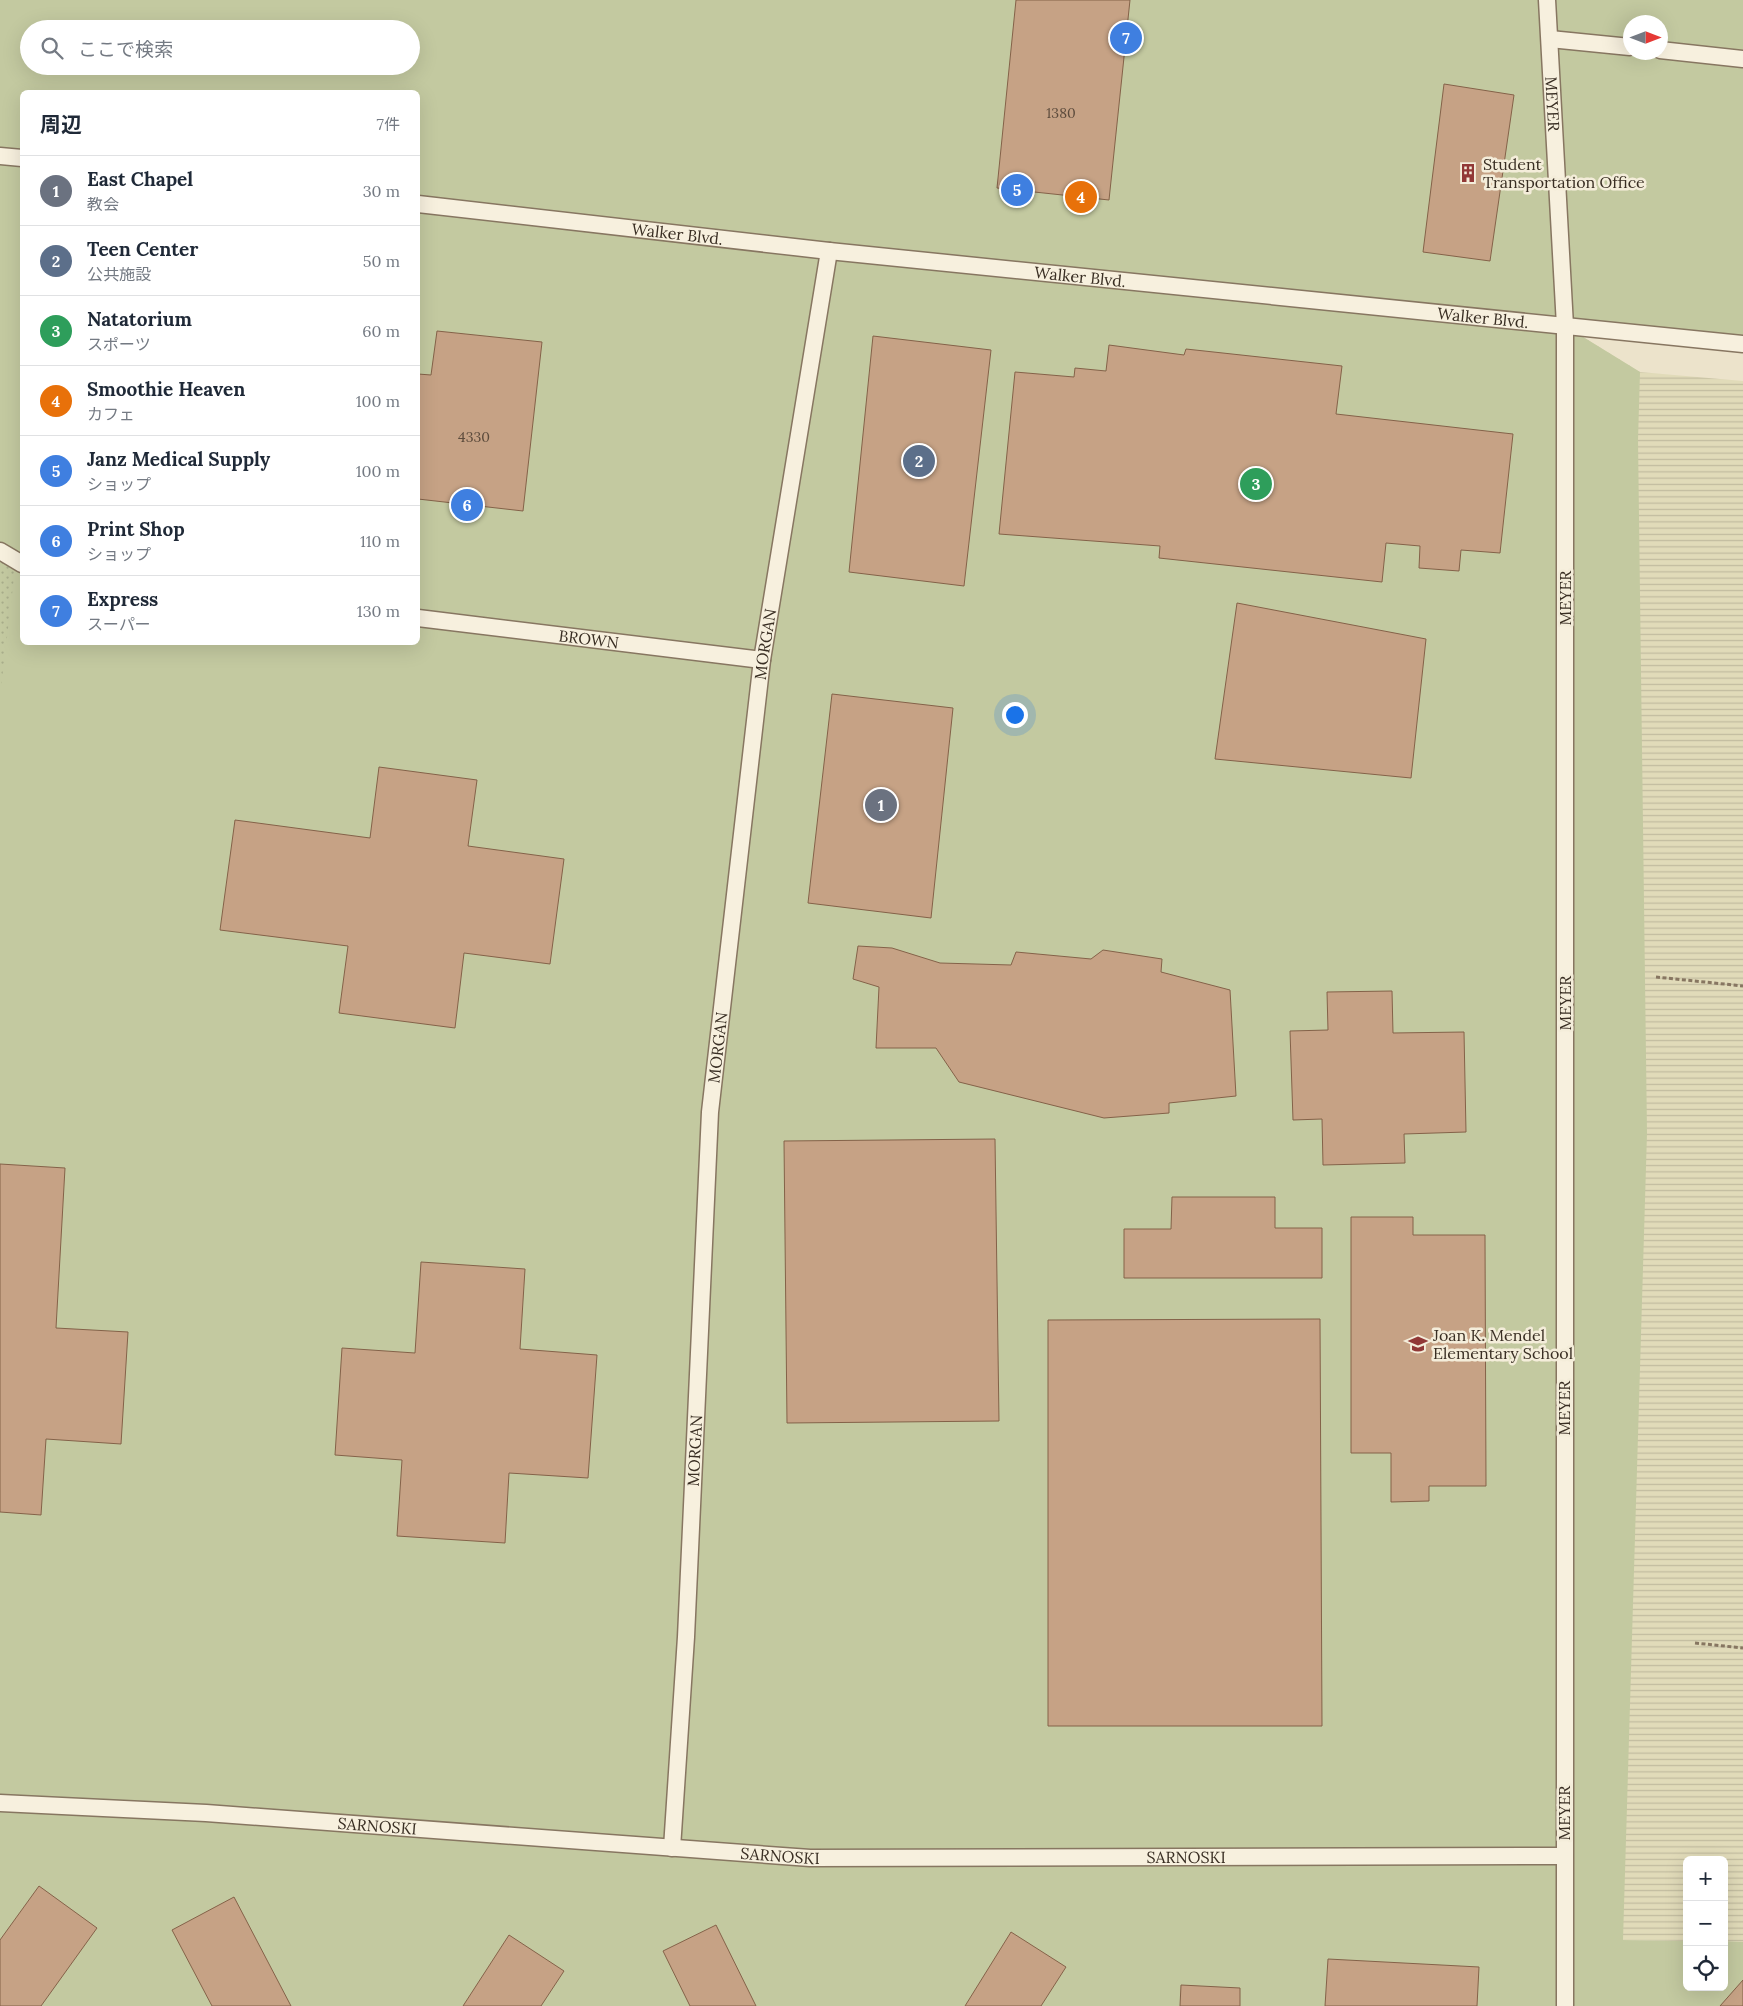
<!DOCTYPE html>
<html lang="ja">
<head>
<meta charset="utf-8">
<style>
  :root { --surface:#fff; --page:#f2f2f3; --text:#1f2937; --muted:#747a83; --line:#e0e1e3; --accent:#913836 }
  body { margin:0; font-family:Lora,"Noto Sans JP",serif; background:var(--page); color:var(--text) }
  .controls { position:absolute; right:15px; bottom:15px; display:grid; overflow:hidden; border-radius:8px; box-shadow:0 5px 20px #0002 }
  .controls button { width:45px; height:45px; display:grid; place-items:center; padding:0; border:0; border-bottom:1px solid var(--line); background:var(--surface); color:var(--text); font:25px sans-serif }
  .compass { position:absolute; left:1623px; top:15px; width:45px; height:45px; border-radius:50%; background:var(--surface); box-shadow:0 5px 20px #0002; rotate:90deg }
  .you { position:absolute; left:1014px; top:714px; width:18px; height:18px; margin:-12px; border:4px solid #fff; border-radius:50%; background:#1a73e8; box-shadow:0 0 0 8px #1a73e833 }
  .badge { display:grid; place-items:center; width:32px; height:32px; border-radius:50%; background:var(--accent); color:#fff; font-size:16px; font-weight:700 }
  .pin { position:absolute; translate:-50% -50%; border:2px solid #fff; box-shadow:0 1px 5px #0006 }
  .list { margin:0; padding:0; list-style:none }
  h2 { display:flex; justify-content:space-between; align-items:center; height:65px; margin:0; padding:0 20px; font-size:21px }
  h2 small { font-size:16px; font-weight:400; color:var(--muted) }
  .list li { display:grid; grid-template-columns:32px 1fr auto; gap:15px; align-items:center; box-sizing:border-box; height:70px; padding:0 20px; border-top:1px solid var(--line) }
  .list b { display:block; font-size:19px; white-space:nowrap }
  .list p { margin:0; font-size:16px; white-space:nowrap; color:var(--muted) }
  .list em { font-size:16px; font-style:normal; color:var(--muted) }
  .icon { flex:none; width:28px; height:28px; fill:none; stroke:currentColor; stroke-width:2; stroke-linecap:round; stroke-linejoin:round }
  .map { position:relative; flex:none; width:1743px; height:2006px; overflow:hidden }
  .search { position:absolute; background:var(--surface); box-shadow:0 5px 20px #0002; left:20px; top:20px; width:400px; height:55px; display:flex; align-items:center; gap:12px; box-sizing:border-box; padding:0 18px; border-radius:28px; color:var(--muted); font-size:19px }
  .panel { position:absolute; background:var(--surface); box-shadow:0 5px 20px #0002; left:20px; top:90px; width:400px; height:555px; border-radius:8px }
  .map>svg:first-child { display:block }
</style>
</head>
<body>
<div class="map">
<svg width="1743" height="2006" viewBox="0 0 1743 2006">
  <defs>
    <pattern id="farmland-rules" width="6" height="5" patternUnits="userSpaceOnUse" patternTransform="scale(1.25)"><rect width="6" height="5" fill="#e1dbb9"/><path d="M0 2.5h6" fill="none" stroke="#c2bc9f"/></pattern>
    <pattern id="park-dots" width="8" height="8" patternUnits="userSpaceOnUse" patternTransform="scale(1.25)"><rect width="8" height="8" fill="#c3c9a0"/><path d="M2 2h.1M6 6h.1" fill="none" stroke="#a8ad8a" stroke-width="1.8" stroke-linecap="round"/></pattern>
  </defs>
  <rect width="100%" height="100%" fill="#ece3cb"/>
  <!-- farmland -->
  <polygon fill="url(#farmland-rules)" points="1565,326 1640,372 1743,381 1743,1942 1724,1941 1724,1860 1687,1860 1687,1941 1623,1940"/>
  <!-- grass -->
  <path fill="#c3c9a0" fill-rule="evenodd" d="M0 0H1743V344L1567 327 1640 372 1638 440 1647 1133 1623 1940 1687 1941V1987H1724V1941L1743 1942V2006H0ZM1630 22H1660V52H1630ZM29 29H411V66H29ZM22 92H418V642H22Z"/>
  <!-- park -->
  <polygon fill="url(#park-dots)" points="0,551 16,561 0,696"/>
  <!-- building -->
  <g fill="#c6a285" stroke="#846249">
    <polygon points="1016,0 1130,0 1109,200 997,188"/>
    <polygon points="1444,84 1514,95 1490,261 1423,252"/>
    <polygon points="437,331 542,342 523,511 418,499 418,374 431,375"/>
    <polygon points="873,336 991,350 964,586 849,572"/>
    <polygon points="1109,345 1184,355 1186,349 1342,366 1336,414 1513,434 1500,553 1461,550 1459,571 1419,568 1420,546 1386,543 1382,582 1159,558 1160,546 999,534 1015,372 1074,377 1075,368 1106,371"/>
    <polygon points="1237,603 1426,639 1411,778 1215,759"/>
    <polygon points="832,694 953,708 931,918 808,903"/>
    <polygon points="379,767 477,780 468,846 564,859 550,964 464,953 455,1028 339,1013 348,946 220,930 235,820 370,838"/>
    <polygon points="858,946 892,948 940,963 1011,965 1016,952 1091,959 1103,950 1162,959 1161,972 1230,990 1236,1096 1169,1103 1169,1113 1104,1118 959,1082 936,1048 876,1048 879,987 853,979"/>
    <polygon points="1392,991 1393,1033 1464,1032 1466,1132 1404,1134 1405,1163 1323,1165 1322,1119 1293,1120 1290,1031 1328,1030 1327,992"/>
    <polygon points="995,1139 999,1421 787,1423 784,1141"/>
    <polygon points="0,1164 65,1168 56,1328 128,1332 121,1444 46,1439 41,1515 0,1512"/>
    <polygon points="1172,1197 1275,1197 1275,1228 1322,1228 1322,1278 1124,1278 1124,1229 1171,1229"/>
    <polygon points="1351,1217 1413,1217 1413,1235 1485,1235 1486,1486 1429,1486 1429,1501 1391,1502 1391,1453 1351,1453"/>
    <polygon points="421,1262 525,1269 520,1349 597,1355 588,1478 509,1473 505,1543 397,1536 402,1460 335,1455 342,1348 415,1353"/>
    <polygon points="1320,1319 1322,1726 1048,1726 1048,1320"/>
    <polygon points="39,1886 97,1928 41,2006 0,2006 0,1940"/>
    <polygon points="234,1897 291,2006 212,2006 172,1930"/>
    <polygon points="716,1925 756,2006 690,2006 663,1951"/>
    <polygon points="1011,1932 1066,1967 1041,2006 965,2006"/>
    <polygon points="509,1935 564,1971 541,2006 463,2006"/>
    <polygon points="1328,1959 1479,1967 1477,2006 1325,2006"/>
    <polygon points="1743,1980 1743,2006 1720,2006"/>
    <polygon points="1181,1985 1240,1988 1240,2006 1180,2006"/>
  </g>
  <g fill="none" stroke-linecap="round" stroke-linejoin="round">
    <!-- lane casing -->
    <g stroke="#877661" stroke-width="19">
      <g id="lane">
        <path id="s1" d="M1547 0 1565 326V2006"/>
        <polyline points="1550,39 1630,47"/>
        <polyline points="1660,50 1743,59"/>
        <polyline points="0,156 22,158"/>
        <path id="s2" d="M418 204 829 251 1743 344"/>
        <polyline points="0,551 22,564"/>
        <path id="s3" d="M418 618 762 660"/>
        <path id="s4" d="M0 1803 206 1813 810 1858 1564 1856"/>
        <path id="s5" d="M672 1848 686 1637 710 1112 762 660 829 251"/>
      </g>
    </g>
    <!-- path -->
    <g stroke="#877661" stroke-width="3" stroke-dasharray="4 2.5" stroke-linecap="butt">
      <polyline points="1656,977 1743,986"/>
      <polyline points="1695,1643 1743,1648"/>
    </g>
    <!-- lane -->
    <use href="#lane" stroke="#f7f0de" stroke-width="16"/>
  </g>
  <!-- icons -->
  <defs>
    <g id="building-bare" transform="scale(1.5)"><path d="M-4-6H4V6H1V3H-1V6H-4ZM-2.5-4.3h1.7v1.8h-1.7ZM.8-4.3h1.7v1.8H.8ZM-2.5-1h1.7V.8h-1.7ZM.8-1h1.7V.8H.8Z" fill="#913836" stroke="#f4edda" stroke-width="2.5" paint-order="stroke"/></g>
    <g id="school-bare" transform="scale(1.5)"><path d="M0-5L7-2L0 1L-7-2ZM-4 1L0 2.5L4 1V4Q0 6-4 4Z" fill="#913836" stroke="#f4edda" stroke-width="2.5" paint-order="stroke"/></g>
  </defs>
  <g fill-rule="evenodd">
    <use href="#building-bare" x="1468" y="173"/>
    <use href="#school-bare" x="1418" y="1344"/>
  </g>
  <g text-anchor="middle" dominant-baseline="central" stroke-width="5" stroke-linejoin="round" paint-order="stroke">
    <!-- number labels -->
    <g font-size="14" fill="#5c4b3c">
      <text x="1061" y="113">1380</text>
      <text x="474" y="437">4330</text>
    </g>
    <!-- street labels -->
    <g font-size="16" fill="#392e23" stroke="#f4edda">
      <text stroke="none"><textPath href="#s1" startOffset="104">MEYER</textPath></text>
      <text stroke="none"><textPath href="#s2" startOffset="261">Walker Blvd.</textPath></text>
      <text stroke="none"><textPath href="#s2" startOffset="666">Walker Blvd.</textPath></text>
      <text stroke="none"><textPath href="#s2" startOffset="1071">Walker Blvd.</textPath></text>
      <text transform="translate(1565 598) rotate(-90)">MEYER</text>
      <text stroke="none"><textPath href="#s3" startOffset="172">BROWN</textPath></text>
      <text stroke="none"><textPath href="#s5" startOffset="1208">MORGAN</textPath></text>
      <text transform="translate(1565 1003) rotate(-90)">MEYER</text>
      <text stroke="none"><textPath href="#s5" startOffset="802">MORGAN</textPath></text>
      <text transform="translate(1564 1408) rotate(-90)">MEYER</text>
      <text stroke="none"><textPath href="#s5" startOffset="398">MORGAN</textPath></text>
      <text transform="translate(1564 1813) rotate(-90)">MEYER</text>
      <text stroke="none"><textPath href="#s4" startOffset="378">SARNOSKI</textPath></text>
      <text stroke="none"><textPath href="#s4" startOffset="782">SARNOSKI</textPath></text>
      <text stroke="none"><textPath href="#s4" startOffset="1188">SARNOSKI</textPath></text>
    </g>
    <!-- poi labels -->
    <g font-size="16" fill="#392e23" stroke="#f4edda" text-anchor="start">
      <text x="1483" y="164">Student<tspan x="1483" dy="18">Transportation Office</tspan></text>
      <text x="1433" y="1335">Joan K. Mendel<tspan x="1433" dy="18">Elementary School</tspan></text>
    </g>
  </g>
</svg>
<div class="controls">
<button>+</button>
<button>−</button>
<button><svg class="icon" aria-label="locate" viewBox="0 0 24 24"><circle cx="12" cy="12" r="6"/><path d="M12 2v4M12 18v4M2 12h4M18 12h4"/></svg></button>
</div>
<svg class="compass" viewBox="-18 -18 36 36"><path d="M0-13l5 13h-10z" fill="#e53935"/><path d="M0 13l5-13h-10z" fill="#747a83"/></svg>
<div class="you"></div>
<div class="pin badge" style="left:881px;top:805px;background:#6b7280">1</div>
<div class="pin badge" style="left:919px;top:461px;background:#5c6f8a">2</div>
<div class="pin badge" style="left:1256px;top:484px;background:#2e9e5b">3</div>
<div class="pin badge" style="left:1081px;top:197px;background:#e8710a">4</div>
<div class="pin badge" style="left:1017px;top:190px;background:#3f7fe0">5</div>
<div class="pin badge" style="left:467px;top:505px;background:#3f7fe0">6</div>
<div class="pin badge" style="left:1126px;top:38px;background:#3f7fe0">7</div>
<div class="search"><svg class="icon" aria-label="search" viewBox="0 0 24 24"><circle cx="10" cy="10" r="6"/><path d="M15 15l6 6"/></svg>ここで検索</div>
<section class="panel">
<h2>周辺<small>7件</small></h2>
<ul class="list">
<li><span class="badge" style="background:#6b7280">1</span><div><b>East Chapel</b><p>教会</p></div><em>30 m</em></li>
<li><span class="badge" style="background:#5c6f8a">2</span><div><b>Teen Center</b><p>公共施設</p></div><em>50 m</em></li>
<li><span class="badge" style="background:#2e9e5b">3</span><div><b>Natatorium</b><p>スポーツ</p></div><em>60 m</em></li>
<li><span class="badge" style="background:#e8710a">4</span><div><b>Smoothie Heaven</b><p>カフェ</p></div><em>100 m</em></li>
<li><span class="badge" style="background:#3f7fe0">5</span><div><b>Janz Medical Supply</b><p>ショップ</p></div><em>100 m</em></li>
<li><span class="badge" style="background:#3f7fe0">6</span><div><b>Print Shop</b><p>ショップ</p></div><em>110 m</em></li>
<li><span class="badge" style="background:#3f7fe0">7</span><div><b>Express</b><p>スーパー</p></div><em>130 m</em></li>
</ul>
</section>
</div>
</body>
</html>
